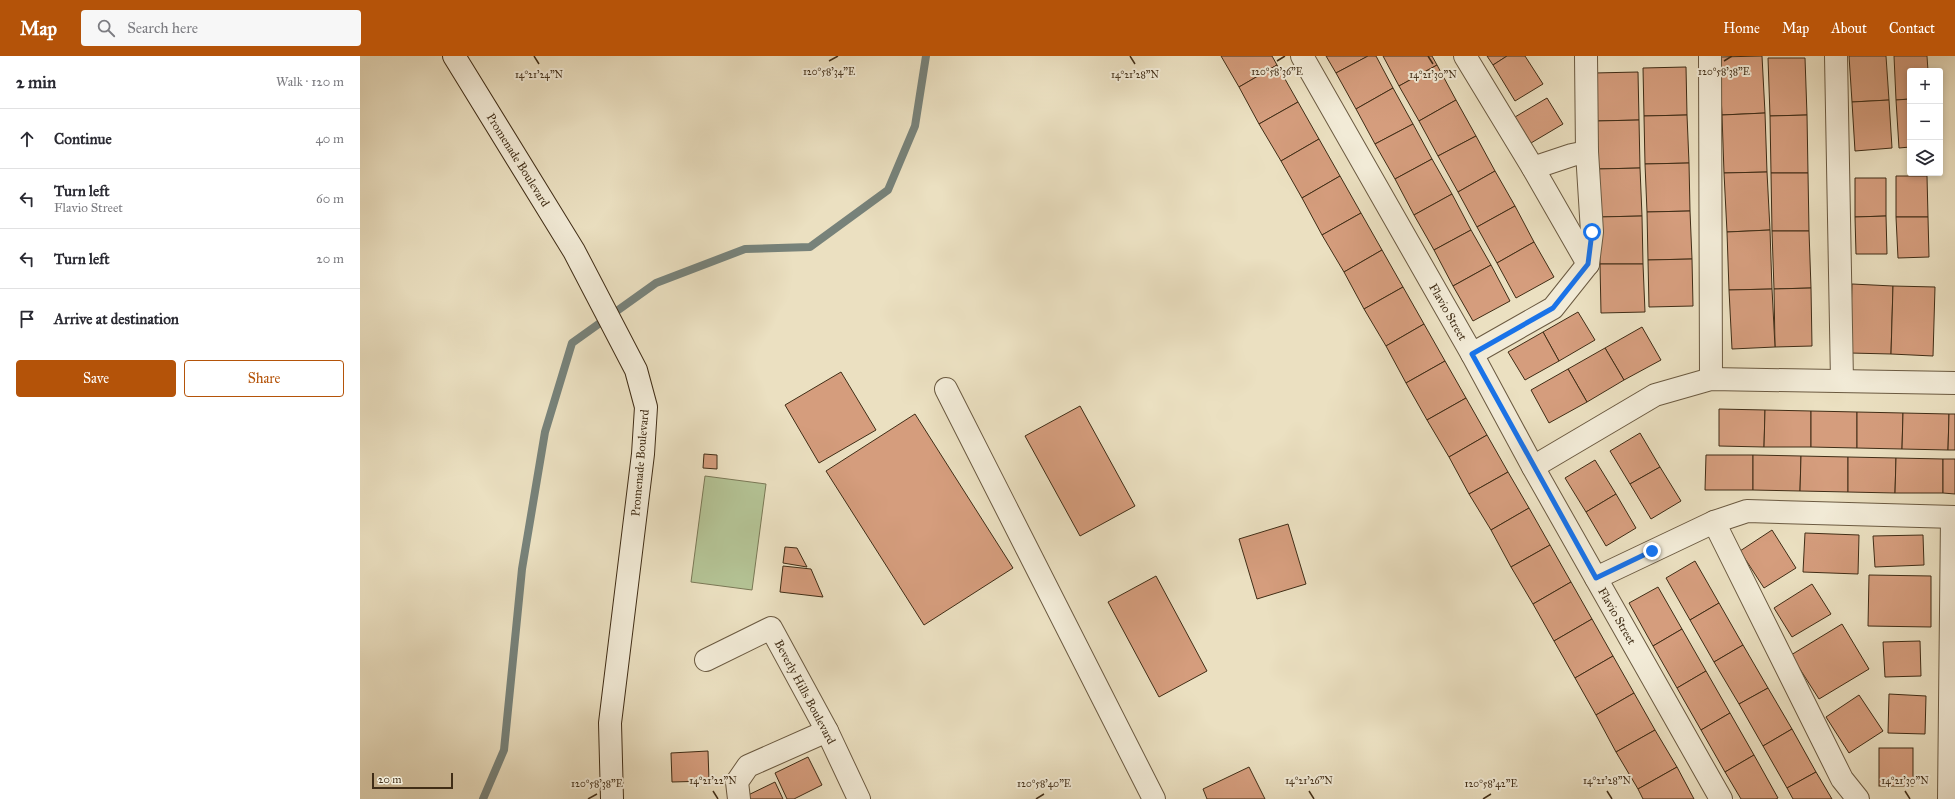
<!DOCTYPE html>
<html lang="en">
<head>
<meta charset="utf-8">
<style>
  :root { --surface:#fff; --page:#f7f7f7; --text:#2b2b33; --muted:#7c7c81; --line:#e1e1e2; --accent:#b45309 }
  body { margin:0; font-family:"IM FELL Great Primer",serif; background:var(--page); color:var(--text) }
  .controls { position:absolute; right:12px; top:12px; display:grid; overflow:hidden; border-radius:4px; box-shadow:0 2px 6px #0003 }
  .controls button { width:36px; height:36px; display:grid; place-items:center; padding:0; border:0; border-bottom:1px solid var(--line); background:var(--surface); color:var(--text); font:20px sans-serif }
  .scale { position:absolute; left:12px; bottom:10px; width:81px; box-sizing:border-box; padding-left:4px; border:2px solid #402d16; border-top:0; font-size:11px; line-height:14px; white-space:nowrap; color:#402d16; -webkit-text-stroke:3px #f2ebd7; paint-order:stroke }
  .stop { position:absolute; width:12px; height:12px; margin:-9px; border:3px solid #1a73e8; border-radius:50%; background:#fff }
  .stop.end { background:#1a73e8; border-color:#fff; box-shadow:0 1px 4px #0008 }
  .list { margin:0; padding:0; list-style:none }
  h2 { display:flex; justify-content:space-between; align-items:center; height:52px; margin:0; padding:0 16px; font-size:17px }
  h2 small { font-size:13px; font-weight:400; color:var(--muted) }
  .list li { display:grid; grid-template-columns:26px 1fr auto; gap:12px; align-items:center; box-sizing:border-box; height:60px; padding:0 16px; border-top:1px solid var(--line) }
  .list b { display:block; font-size:15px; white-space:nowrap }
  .list p { margin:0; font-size:13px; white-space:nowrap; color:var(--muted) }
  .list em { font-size:13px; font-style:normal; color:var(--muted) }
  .actions { display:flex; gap:8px; padding:12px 16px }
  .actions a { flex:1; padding:9px 0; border:1px solid var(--accent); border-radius:4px; text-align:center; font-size:14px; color:var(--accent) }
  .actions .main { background:var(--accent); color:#fff }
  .icon { flex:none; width:22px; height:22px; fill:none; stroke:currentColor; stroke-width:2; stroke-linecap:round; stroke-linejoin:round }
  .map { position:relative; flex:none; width:1595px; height:743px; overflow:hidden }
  header { display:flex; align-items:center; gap:24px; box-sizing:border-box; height:56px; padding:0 20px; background:var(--accent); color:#fff }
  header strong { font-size:19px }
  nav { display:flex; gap:22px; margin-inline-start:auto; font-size:14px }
  .search { width:280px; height:36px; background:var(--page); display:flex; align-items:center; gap:10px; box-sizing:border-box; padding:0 14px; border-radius:4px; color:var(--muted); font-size:15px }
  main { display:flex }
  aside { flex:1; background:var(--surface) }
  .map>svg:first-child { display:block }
</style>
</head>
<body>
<header>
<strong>Map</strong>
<div class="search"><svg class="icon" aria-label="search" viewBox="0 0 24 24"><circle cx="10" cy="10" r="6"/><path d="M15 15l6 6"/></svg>Search here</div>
<nav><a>Home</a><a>Map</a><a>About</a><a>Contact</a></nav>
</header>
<main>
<aside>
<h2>2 min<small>Walk · 120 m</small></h2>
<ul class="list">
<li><svg class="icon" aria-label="ahead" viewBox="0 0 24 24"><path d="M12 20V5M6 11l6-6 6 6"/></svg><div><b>Continue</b></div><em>40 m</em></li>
<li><svg class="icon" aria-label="left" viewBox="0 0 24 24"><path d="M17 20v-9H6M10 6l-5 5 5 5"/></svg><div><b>Turn left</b><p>Flavio Street</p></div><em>60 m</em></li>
<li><svg class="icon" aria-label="left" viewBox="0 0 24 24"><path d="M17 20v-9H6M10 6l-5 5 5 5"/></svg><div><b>Turn left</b></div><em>20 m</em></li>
<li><svg class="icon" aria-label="arrive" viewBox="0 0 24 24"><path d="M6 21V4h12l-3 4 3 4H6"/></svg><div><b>Arrive at destination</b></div></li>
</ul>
<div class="actions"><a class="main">Save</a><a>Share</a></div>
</aside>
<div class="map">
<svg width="1595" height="743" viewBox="0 0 1595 743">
  <rect width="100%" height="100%" fill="#ebe0c1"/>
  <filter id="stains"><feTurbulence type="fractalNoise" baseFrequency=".005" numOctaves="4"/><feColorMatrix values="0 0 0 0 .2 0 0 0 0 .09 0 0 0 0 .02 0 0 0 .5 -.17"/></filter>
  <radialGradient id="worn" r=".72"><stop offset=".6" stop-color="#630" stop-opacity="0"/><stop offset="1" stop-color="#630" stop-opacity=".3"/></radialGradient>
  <!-- green -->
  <polygon fill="#b4c395" stroke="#7a7856" points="345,420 406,428 392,534 331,526"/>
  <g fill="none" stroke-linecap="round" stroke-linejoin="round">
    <!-- stream -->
    <polyline stroke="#77827a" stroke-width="8" points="123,743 144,694 162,513 185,376 212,287 296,227 385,193 450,191 528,134 555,70 566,0"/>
  </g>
  <!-- building -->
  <g fill="#d59d7d" stroke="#402d16">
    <polygon points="861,0 912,0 917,9 879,31"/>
    <polygon points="966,0 1008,0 976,17"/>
    <polygon points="1008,0 1016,0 1033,32 996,53 976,17"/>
    <polygon points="1023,0 1072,0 1077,9 1039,30"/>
    <polygon points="1127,0 1147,0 1133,9"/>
    <polygon points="1147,0 1165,0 1183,28 1155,45 1133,9"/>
    <polygon points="1402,0 1405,57 1362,59 1359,1"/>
    <polygon points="1489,0 1526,0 1529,44 1492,46"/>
    <polygon points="1534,0 1567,0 1568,15 1550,15 1550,43 1536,44"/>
    <polygon points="1408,2 1445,2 1447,59 1410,60"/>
    <polygon points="917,9 938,46 899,68 879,31"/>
    <polygon points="1077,9 1096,44 1059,65 1039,30"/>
    <polygon points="1326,11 1327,59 1284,60 1283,12"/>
    <polygon points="1278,16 1279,64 1236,65 1234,17"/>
    <polygon points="1033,32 1053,68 1015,88 996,53"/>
    <polygon points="1187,42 1203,68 1171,87 1155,61"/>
    <polygon points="1550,43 1550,91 1539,92 1536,44"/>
    <polygon points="1096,44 1116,80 1078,100 1059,65"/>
    <polygon points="1529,44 1532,92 1495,95 1492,46"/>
    <polygon points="938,46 959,83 921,105 899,68"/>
    <polygon points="1405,57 1407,116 1364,117 1362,59"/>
    <polygon points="1327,59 1329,107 1285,108 1284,60"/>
    <polygon points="1447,59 1448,117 1411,117 1410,60"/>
    <polygon points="1279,64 1280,112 1237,113 1236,65"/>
    <polygon points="1053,68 1072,103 1035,123 1015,88"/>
    <polygon points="1116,80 1135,115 1098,136 1078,100"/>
    <polygon points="959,83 980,120 942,142 921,105"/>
    <polygon points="1072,103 1092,138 1054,159 1035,123"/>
    <polygon points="1329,107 1330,155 1287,156 1285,108"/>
    <polygon points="1280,112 1282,160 1238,161 1237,113"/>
    <polygon points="1135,115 1155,150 1117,171 1098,136"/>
    <polygon points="1407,116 1410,174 1367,176 1364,117"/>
    <polygon points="1411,117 1448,117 1449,175 1412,175"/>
    <polygon points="980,120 1001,157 962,179 942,142"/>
    <polygon points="1536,120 1567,120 1568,161 1536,161"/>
    <polygon points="1495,122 1526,122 1526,160 1495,161"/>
    <polygon points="1092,138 1111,174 1074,194 1054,159"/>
    <polygon points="1155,150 1174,186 1137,207 1117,171"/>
    <polygon points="1330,155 1332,203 1288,204 1287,156"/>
    <polygon points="1001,157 1022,194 984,216 962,179"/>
    <polygon points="1282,160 1283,208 1240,208 1238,161"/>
    <polygon points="1526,160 1527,198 1496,198 1495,161"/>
    <polygon points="1536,161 1568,161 1569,201 1538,202"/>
    <polygon points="1111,174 1131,209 1093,230 1074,194"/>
    <polygon points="1410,174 1412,233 1369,234 1367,176"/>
    <polygon points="1412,175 1449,175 1451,232 1414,233"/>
    <polygon points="1174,186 1194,221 1156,242 1137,207"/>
    <polygon points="1022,194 1043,231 1004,253 984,216"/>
    <polygon points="1332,203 1333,250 1289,251 1288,204"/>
    <polygon points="1240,208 1283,208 1285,256 1241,257"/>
    <polygon points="1131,209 1150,245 1113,265 1093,230"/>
    <polygon points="1492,228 1533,230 1531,298 1490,297"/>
    <polygon points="1533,230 1575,231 1573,300 1531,298"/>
    <polygon points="1043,231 1064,268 1026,290 1004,253"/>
    <polygon points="1451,232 1452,290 1415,291 1414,233"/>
    <polygon points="1412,233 1415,291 1372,293 1369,234"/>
    <polygon points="1218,256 1235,284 1199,305 1183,276"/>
    <polygon points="1064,268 1085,305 1046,327 1026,290"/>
    <polygon points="1282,271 1301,304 1264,324 1245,292"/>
    <polygon points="1183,276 1199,305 1165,324 1148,296"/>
    <polygon points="1245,292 1264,324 1227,346 1208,313"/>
    <polygon points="1085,305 1106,342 1067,364 1046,327"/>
    <polygon points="1208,313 1227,346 1189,367 1171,334"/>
    <polygon points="481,316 516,374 459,407 425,349"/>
    <polygon points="1106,342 1127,379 1089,401 1067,364"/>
    <polygon points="720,350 775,450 720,480 665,380"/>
    <polygon points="1359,353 1405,354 1404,391 1359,390"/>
    <polygon points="1405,354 1451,355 1451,391 1404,391"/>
    <polygon points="1451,355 1497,356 1497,392 1451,391"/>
    <polygon points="1497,356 1543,357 1542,393 1497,392"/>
    <polygon points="1543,357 1589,358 1588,394 1542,393"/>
    <polygon points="555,358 653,512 564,569 466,415"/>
    <polygon points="1589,358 1595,358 1595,394 1588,394"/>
    <polygon points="1280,377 1300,411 1270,428 1250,395"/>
    <polygon points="1127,379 1148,416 1109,438 1089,401"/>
    <polygon points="344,398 357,399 357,413 343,412"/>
    <polygon points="1346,399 1393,399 1393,434 1345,434"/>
    <polygon points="1393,399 1441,400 1440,435 1393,434"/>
    <polygon points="1441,400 1488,401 1488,436 1440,435"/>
    <polygon points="1488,401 1536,402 1535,437 1488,436"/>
    <polygon points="1536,402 1583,403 1583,437 1535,437"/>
    <polygon points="1583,403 1595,403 1595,438 1583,437"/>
    <polygon points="1235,404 1256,438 1226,456 1205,422"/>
    <polygon points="1300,411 1321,445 1291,463 1270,428"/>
    <polygon points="1148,416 1169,452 1131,474 1109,438"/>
    <polygon points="1256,438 1276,472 1246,490 1226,456"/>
    <polygon points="1169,452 1190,489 1151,511 1131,474"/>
    <polygon points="928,468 946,528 897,543 879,483"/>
    <polygon points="1412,474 1436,512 1404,532 1380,495"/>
    <polygon points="1445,477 1499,479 1498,518 1443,516"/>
    <polygon points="1563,479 1564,509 1515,511 1513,480"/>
    <polygon points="1190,489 1211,526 1173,548 1151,511"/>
    <polygon points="425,491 437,492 447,511 423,507"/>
    <polygon points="1335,505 1359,547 1330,564 1306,522"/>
    <polygon points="423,510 451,513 463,541 420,536"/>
    <polygon points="1509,519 1571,520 1571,571 1508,570"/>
    <polygon points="796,520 847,615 799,641 748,546"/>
    <polygon points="1211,526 1232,563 1194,585 1173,548"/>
    <polygon points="1452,528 1471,558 1432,581 1414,552"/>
    <polygon points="1298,531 1322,573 1293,590 1269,547"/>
    <polygon points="1359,547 1383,589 1354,606 1330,564"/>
    <polygon points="1232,563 1253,600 1215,622 1194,585"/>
    <polygon points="1482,568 1509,613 1459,643 1431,599"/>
    <polygon points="1322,573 1346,615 1317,632 1293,590"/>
    <polygon points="1560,585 1561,620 1525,621 1523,586"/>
    <polygon points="1383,589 1408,632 1379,648 1354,606"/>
    <polygon points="1253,600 1274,637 1236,659 1215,622"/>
    <polygon points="1346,615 1370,657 1341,674 1317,632"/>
    <polygon points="1408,632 1432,673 1403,690 1379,648"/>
    <polygon points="1274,637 1295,674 1256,696 1236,659"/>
    <polygon points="1529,638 1566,640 1565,678 1528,677"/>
    <polygon points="1499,639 1523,675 1489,697 1466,661"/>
    <polygon points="1370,657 1394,699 1365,716 1341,674"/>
    <polygon points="1432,673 1456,716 1427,732 1403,690"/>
    <polygon points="1295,674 1317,711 1278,733 1256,696"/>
    <rect x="1519" y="692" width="34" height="38"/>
    <polygon points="348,695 349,725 312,726 311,697"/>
    <polygon points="1394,699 1418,742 1416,743 1381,743 1365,716"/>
    <polygon points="448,701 462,729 434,743 427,743 415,717"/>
    <polygon points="889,711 905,743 847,743 843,733"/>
    <polygon points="1317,711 1334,743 1283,743 1278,733"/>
    <polygon points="1456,716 1472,743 1433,743 1427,732"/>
    <polygon points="415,726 423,743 382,743 382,742"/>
  </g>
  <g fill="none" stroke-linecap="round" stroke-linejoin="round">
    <!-- street casing -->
    <g stroke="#6b5a41" stroke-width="24">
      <g id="street">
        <polyline points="942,0 1112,298 1173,411 1361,743"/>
        <polyline points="1105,0 1173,112 1228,208"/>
        <polyline points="1350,0 1351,323"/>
        <polyline points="1476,0 1482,325"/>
        <polyline points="1173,112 1212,99 1227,96"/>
        <polyline points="1112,298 1193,252 1228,208 1232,176 1227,96 1226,0"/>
        <polyline points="586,333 794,743"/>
        <polyline points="1173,411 1295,339 1351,323 1595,327"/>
        <polyline points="1354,466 1482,723 1498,743"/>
        <polyline points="1236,522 1354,466 1387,455 1595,461"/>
        <polyline points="346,604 411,572 467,675 499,743"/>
        <polyline points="379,743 377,726 388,710 467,675"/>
        <polyline points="1589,743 1592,461"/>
      </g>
    </g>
    <!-- secondary casing -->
    <g stroke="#402d16" stroke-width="24">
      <polyline id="secondary" points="94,0 214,195 276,314 286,351 283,398 250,667 252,743"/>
    </g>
    <!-- street -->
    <use href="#street" stroke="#f2ebd7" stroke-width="22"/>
    <!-- secondary -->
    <use href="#secondary" stroke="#f2ebd7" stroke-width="22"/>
  </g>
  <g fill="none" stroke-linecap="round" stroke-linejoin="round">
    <!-- route -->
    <polyline stroke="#1a73e8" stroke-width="5" points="1232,176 1228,208 1193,252 1112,298 1236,522 1292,495"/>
  </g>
  <!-- ticks -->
  <path fill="none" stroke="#402d16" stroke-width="1.5" d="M174 0 179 8M770 0 775 8M1068 0 1073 8M469 5 478 0M917 5 925 0M1364 5 1372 0M353 735 358 743M949 735 954 743M1247 735 1252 743M1545 735 1550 743M228 743 237 738M676 743 684 738M1123 743 1131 738"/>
  <g text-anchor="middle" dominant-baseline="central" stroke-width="4" stroke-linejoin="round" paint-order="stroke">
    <!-- street labels -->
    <g font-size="12" fill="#402d16" stroke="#f2ebd7">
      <text transform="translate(158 104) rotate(58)">Promenade Boulevard</text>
      <text transform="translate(1088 256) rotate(60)">Flavio Street</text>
      <text transform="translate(280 407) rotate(-85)">Promenade Boulevard</text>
      <text transform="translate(1257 560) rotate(60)">Flavio Street</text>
      <text transform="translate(445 636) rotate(62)">Beverly Hills Boulevard</text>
    </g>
  </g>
  <g font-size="10" text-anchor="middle" fill="#402d16" stroke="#f2ebd7" stroke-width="4" stroke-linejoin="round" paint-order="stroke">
    <text x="469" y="19">120°58'34"E</text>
    <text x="917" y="19">120°58'36"E</text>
    <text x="1364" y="19">120°58'38"E</text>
    <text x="179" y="22">14°21'24"N</text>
    <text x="775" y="22">14°21'28"N</text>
    <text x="1073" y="22">14°21'30"N</text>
    <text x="353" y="728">14°21'22"N</text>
    <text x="949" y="728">14°21'26"N</text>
    <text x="1247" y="728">14°21'28"N</text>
    <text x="1545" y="728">14°21'30"N</text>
    <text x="237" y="731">120°58'38"E</text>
    <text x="684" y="731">120°58'40"E</text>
    <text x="1131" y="731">120°58'42"E</text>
  </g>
  <rect width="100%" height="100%" filter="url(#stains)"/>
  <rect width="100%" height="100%" fill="url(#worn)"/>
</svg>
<div class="controls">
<button>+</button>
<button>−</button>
<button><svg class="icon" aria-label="layers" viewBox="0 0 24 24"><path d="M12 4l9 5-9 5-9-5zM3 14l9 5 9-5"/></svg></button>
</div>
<div class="scale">20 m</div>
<div class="stop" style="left:1232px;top:176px"></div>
<div class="stop end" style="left:1292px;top:495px"></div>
</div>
</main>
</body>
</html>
